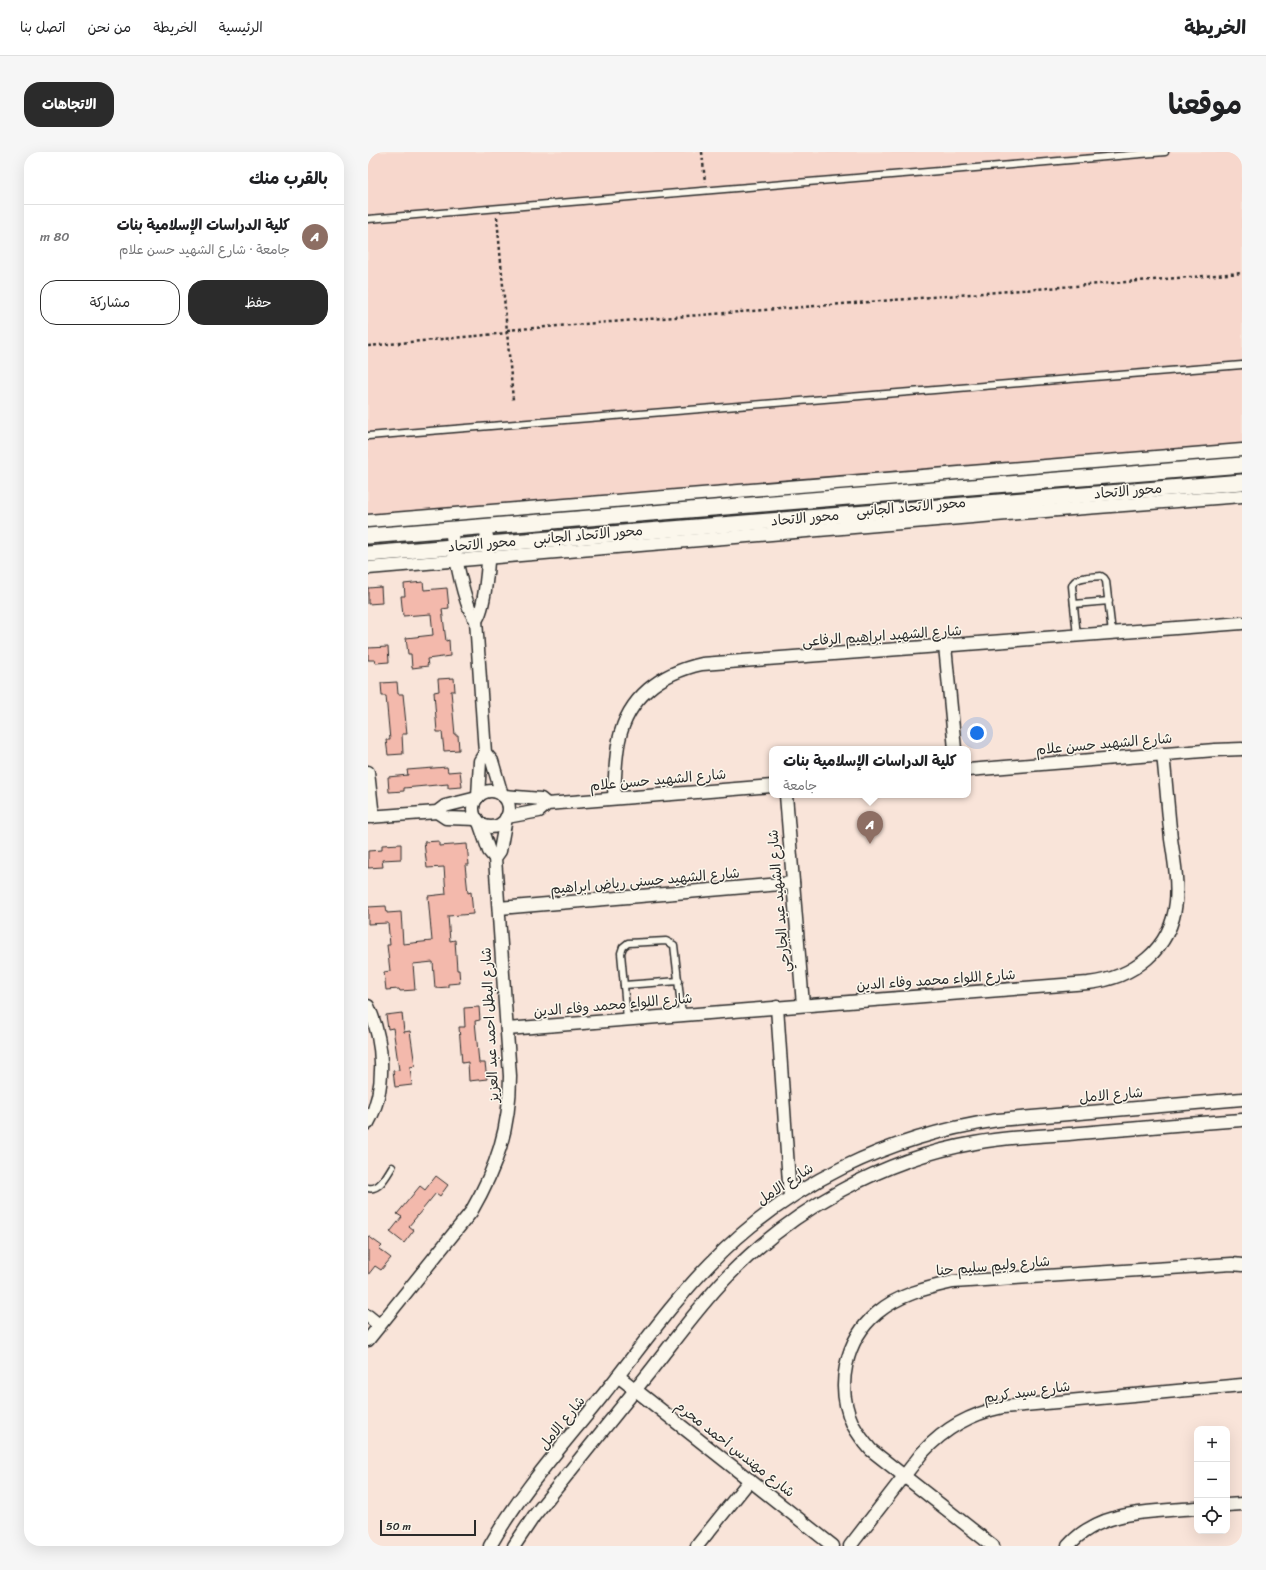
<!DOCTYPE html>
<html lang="ar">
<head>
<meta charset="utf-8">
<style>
  :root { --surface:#fff; --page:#f6f6f6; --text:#202124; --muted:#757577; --line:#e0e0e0; --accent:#2b2b2b }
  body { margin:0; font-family:Sriracha,"Playpen Sans Arabic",sans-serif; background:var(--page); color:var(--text); direction:rtl }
  .controls { position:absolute; right:12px; bottom:12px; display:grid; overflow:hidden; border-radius:8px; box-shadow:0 4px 16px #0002 }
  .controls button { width:36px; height:36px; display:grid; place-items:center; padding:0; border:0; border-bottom:1px solid var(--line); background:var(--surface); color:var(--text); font:20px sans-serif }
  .scale { position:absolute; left:12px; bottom:10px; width:96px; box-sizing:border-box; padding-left:4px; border:2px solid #2b2b2b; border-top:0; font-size:11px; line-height:14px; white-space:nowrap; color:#2b2b2b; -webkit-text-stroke:3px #fbf7ec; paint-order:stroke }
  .you { position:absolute; left:609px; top:581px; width:14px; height:14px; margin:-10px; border:3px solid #fff; border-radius:50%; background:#1a73e8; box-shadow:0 0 0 6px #1a73e833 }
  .badge { display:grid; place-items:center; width:26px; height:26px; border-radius:50%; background:var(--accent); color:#fff; font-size:13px; font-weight:700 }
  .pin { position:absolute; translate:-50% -33px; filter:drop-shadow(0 1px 2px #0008) }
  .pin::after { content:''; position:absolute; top:21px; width:14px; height:12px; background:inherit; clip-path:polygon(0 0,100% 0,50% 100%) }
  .popup { position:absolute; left:401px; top:594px; width:202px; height:52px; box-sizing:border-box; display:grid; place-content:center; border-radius:8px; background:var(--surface); filter:drop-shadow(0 1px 3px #0005); font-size:13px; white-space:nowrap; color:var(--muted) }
  .popup b { font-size:15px; color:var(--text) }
  .popup::after { content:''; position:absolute; left:50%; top:100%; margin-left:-8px; border:8px solid transparent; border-top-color:var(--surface) }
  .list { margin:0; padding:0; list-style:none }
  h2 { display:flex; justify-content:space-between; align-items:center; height:52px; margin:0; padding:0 16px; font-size:17px }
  h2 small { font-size:13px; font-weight:400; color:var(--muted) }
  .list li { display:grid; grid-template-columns:26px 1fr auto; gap:12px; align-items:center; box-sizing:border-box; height:64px; padding:0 16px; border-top:1px solid var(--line) }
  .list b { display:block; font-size:15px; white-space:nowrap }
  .list p { margin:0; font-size:13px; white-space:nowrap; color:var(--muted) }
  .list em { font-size:13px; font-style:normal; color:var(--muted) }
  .actions { display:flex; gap:8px; padding:12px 16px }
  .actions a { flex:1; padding:9px 0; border:1px solid var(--accent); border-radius:16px; text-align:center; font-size:14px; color:var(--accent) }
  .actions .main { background:var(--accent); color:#fff }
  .icon { flex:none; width:22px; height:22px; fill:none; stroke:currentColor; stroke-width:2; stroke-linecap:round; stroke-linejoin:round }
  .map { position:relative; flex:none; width:874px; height:1394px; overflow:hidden; direction:ltr; border-radius:16px }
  header { display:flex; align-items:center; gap:24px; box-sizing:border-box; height:56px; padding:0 20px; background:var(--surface); border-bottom:1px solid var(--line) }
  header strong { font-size:19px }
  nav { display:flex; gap:22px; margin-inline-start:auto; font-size:14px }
  .intro { display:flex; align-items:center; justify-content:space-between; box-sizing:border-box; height:96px; padding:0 24px }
  h1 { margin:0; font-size:28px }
  .button { padding:10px 18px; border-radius:16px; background:var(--accent); color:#fff; font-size:14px; font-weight:700 }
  main { display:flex; gap:24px; padding:0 24px }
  aside { flex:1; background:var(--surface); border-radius:16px; box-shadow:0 4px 16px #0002 }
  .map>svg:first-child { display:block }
</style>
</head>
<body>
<header>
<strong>الخريطة</strong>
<nav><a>الرئيسية</a><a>الخريطة</a><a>من نحن</a><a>اتصل بنا</a></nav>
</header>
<div class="intro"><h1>موقعنا</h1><a class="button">الاتجاهات</a></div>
<main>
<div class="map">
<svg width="874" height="1394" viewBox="0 0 874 1394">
  <rect width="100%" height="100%" fill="#f9e4d9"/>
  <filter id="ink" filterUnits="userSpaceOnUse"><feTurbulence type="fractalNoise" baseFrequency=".025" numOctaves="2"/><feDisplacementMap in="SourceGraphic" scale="8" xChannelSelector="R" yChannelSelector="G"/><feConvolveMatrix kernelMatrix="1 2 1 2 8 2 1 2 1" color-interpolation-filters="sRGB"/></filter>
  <g filter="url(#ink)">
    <!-- built -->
    <polygon fill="#f7d7cc" points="0,0 874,0 874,318 0,388"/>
    <!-- building -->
    <g fill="#f3b9ac" stroke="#2b2b2b">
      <polygon points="55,430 56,438 79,436 81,456 74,457 78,489 81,488 82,504 59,507 60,514 44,516 43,502 40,502 38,486 65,483 63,462 35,464 33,444 37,444 36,432"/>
      <polygon points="13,435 14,451 0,452 0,436"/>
      <polygon points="20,495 21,510 8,511 7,508 0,508 0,496"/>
      <polygon points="86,526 87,539 83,539 87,583 90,583 91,598 76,599 74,580 69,580 66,540 71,539 70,527"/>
      <polygon points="29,530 30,542 35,542 39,582 34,582 35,602 20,603 18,588 22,588 18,544 14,544 13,531"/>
      <polygon points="79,615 80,620 92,619 94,635 80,636 80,632 36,636 36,639 21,640 20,625 40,623 39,618"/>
      <polygon points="71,689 71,694 99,692 101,713 97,713 100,741 103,740 105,762 80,764 82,789 87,788 89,818 91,818 92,831 80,832 80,835 67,836 65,810 45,812 47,838 32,839 31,837 18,838 16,820 22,819 19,793 22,793 20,771 0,772 0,755 18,754 19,761 33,760 35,792 64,789 60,744 78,742 76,715 59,716 56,690"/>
      <polygon points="33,692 33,707 14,708 15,715 0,716 0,699 14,698 14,693"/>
      <polygon points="111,855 112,868 107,869 111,911 117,911 119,927 101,929 100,910 94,911 91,875 97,875 96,856"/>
      <polygon points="34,861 36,880 42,879 47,914 42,915 44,933 27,935 25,919 31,918 25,876 20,877 18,863"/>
      <polygon points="68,1024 80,1033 72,1044 68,1041 41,1074 46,1078 36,1091 22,1080 34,1065 29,1062 52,1034 57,1038"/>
      <polygon points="0,1084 14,1094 11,1097 23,1106 13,1118 7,1114 0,1123"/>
    </g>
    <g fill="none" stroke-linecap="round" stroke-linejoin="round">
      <!-- service casing -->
      <g stroke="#2b2b2b" stroke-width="9">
        <g id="service">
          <polyline points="0,67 797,0"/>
          <polyline points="0,284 874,213"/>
          <polyline points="706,452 741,449"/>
          <path d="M709 484 704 434C706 424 724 425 733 424L736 426 738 429 744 481"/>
          <polyline points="256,833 311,829"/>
          <polyline points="259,867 253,801 255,795 260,791 298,789 306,793 314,863"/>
          <path d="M0 1036C11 1039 19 1023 24 1015"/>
        </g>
      </g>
      <!-- minor casing -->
      <g stroke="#2b2b2b" stroke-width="15">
        <g id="minor">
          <polyline points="0,369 874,298"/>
          <path d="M83 378C86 397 96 455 108 468L117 601 112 609 110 645"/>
          <polyline points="0,416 651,361 874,344"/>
          <path d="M108 468C117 458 121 408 120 394 120 387 118 381 117 375"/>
          <polyline points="577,494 587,597"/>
          <polyline points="117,601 124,609 134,643"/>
          <polyline points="600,618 847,598 874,597"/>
          <polyline points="0,620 5,665"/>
          <circle cx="123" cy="657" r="18"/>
          <polyline points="418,643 435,853"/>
          <polyline points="136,644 173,647 179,652"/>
          <path d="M246 646C247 627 247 607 251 588 260 545 293 521 334 512L874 471"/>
          <polyline points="69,660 78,666 109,667"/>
          <polyline points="0,665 69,660 77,654 109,646"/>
          <polyline points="139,665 171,659 179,652 404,634"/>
          <polyline points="111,670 121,699 127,706"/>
          <polyline points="131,756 425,731"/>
          <path d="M0 854C16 889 19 936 0 971"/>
          <polyline points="409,855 422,1045"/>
          <path d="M139 877 720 831C765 826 803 798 808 750 810 729 806 707 803 687 800 658 798 630 795 602"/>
          <polyline points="0,1164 11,1173"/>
          <path d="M0 1188 103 1060C129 1015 142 976 142 924L127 706 132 699 138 666"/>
          <polyline points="250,1224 465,1394"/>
          <polyline points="859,1353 874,1352"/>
          <path d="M122 1394C153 1339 196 1292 235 1243 270 1199 303 1152 342 1112 419 1032 521 984 630 968L874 947"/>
          <path d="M146 1394 166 1364C204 1316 242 1269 280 1222 306 1189 330 1155 359 1125 425 1057 514 1007 607 991 638 985 670 984 701 982 759 977 816 972 874 968"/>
          <polyline points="329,1394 382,1328"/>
          <path d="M482 1394 554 1301C577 1276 602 1262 635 1255L874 1233"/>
          <path d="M625 1394 503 1298C496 1290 490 1282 485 1273 467 1235 477 1188 509 1161 530 1143 558 1136 585 1130L864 1112 874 1113"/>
          <path d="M700 1394C732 1357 784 1360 829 1356"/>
        </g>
      </g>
      <!-- tertiary casing -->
      <g stroke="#2b2b2b" stroke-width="18">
        <g id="tertiary">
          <polyline points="0,384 874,313"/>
          <polyline points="0,402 874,330"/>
        </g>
      </g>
      <!-- path -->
      <g stroke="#2b2b2b" stroke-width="2.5" stroke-dasharray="3 3" stroke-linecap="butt">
        <polyline points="334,0 337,30"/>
        <polyline points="129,65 145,248"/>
        <polyline points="139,178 874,121"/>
        <polyline points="0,194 139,181"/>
      </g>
      <!-- service -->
      <use href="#service" stroke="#fbf7ec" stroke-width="6"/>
      <!-- minor -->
      <use href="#minor" stroke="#fbf7ec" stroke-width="12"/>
      <!-- tertiary -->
      <use href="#tertiary" stroke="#fbf7ec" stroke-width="15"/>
    </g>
  </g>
  <g text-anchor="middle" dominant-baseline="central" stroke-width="3" stroke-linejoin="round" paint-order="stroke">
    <!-- street labels -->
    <g font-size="14" fill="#2b2b2b" stroke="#fbf7ec">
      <text transform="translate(760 339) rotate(-5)">محور الاتحاد</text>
      <text transform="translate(543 355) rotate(-5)">محور الاتحاد الجانبى</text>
      <text transform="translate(437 366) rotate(-5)">محور الاتحاد</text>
      <text transform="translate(220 383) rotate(-5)">محور الاتحاد الجانبى</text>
      <text transform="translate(114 392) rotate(-5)">محور الاتحاد</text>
      <text transform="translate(514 484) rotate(-4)">شارع الشهيد ابراهيم الرفاعى</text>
      <text transform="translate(736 592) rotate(-5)">شارع الشهيد حسن علام</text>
      <text transform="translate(290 628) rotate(-5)">شارع الشهيد حسن علام</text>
      <text transform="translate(277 729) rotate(-5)">شارع الشهيد حسنى رياض ابراهيم</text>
      <text transform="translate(411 749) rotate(-95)">شارع الشهيد عيد الجارحي</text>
      <text transform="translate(568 828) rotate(-4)">شارع اللواء محمد وفاء الدين</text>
      <text transform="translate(245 853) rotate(-5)">شارع اللواء محمد وفاء الدين</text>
      <text transform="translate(122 873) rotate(-93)">شارع البطل احمد عبد العزيز</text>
      <text transform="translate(743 943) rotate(-5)">شارع الامل</text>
      <text transform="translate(417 1032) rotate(-33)">شارع الامل</text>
      <text transform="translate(625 1114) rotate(-5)">شارع وليم سليم حنا</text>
      <text transform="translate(659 1240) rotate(-8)">شارع سيد كريم</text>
      <text transform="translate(194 1271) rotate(-51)">شارع الامل</text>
      <text transform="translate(367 1297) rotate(38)">شارع مهندس أحمد محرم</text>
    </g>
  </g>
</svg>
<div class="controls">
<button>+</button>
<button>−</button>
<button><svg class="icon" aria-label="locate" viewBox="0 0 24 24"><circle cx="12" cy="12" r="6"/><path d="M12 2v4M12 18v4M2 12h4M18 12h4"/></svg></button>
</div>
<div class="scale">50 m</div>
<div class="you"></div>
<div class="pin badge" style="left:502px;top:692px;background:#8d6e63">A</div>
<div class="popup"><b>كلية الدراسات الإسلامية بنات</b>جامعة</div>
</div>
<aside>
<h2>بالقرب منك<small></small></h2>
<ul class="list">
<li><span class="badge" style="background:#8d6e63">A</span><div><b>كلية الدراسات الإسلامية بنات</b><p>جامعة · شارع الشهيد حسن علام</p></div><em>80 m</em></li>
</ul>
<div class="actions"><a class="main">حفظ</a><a>مشاركة</a></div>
</aside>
</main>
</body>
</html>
